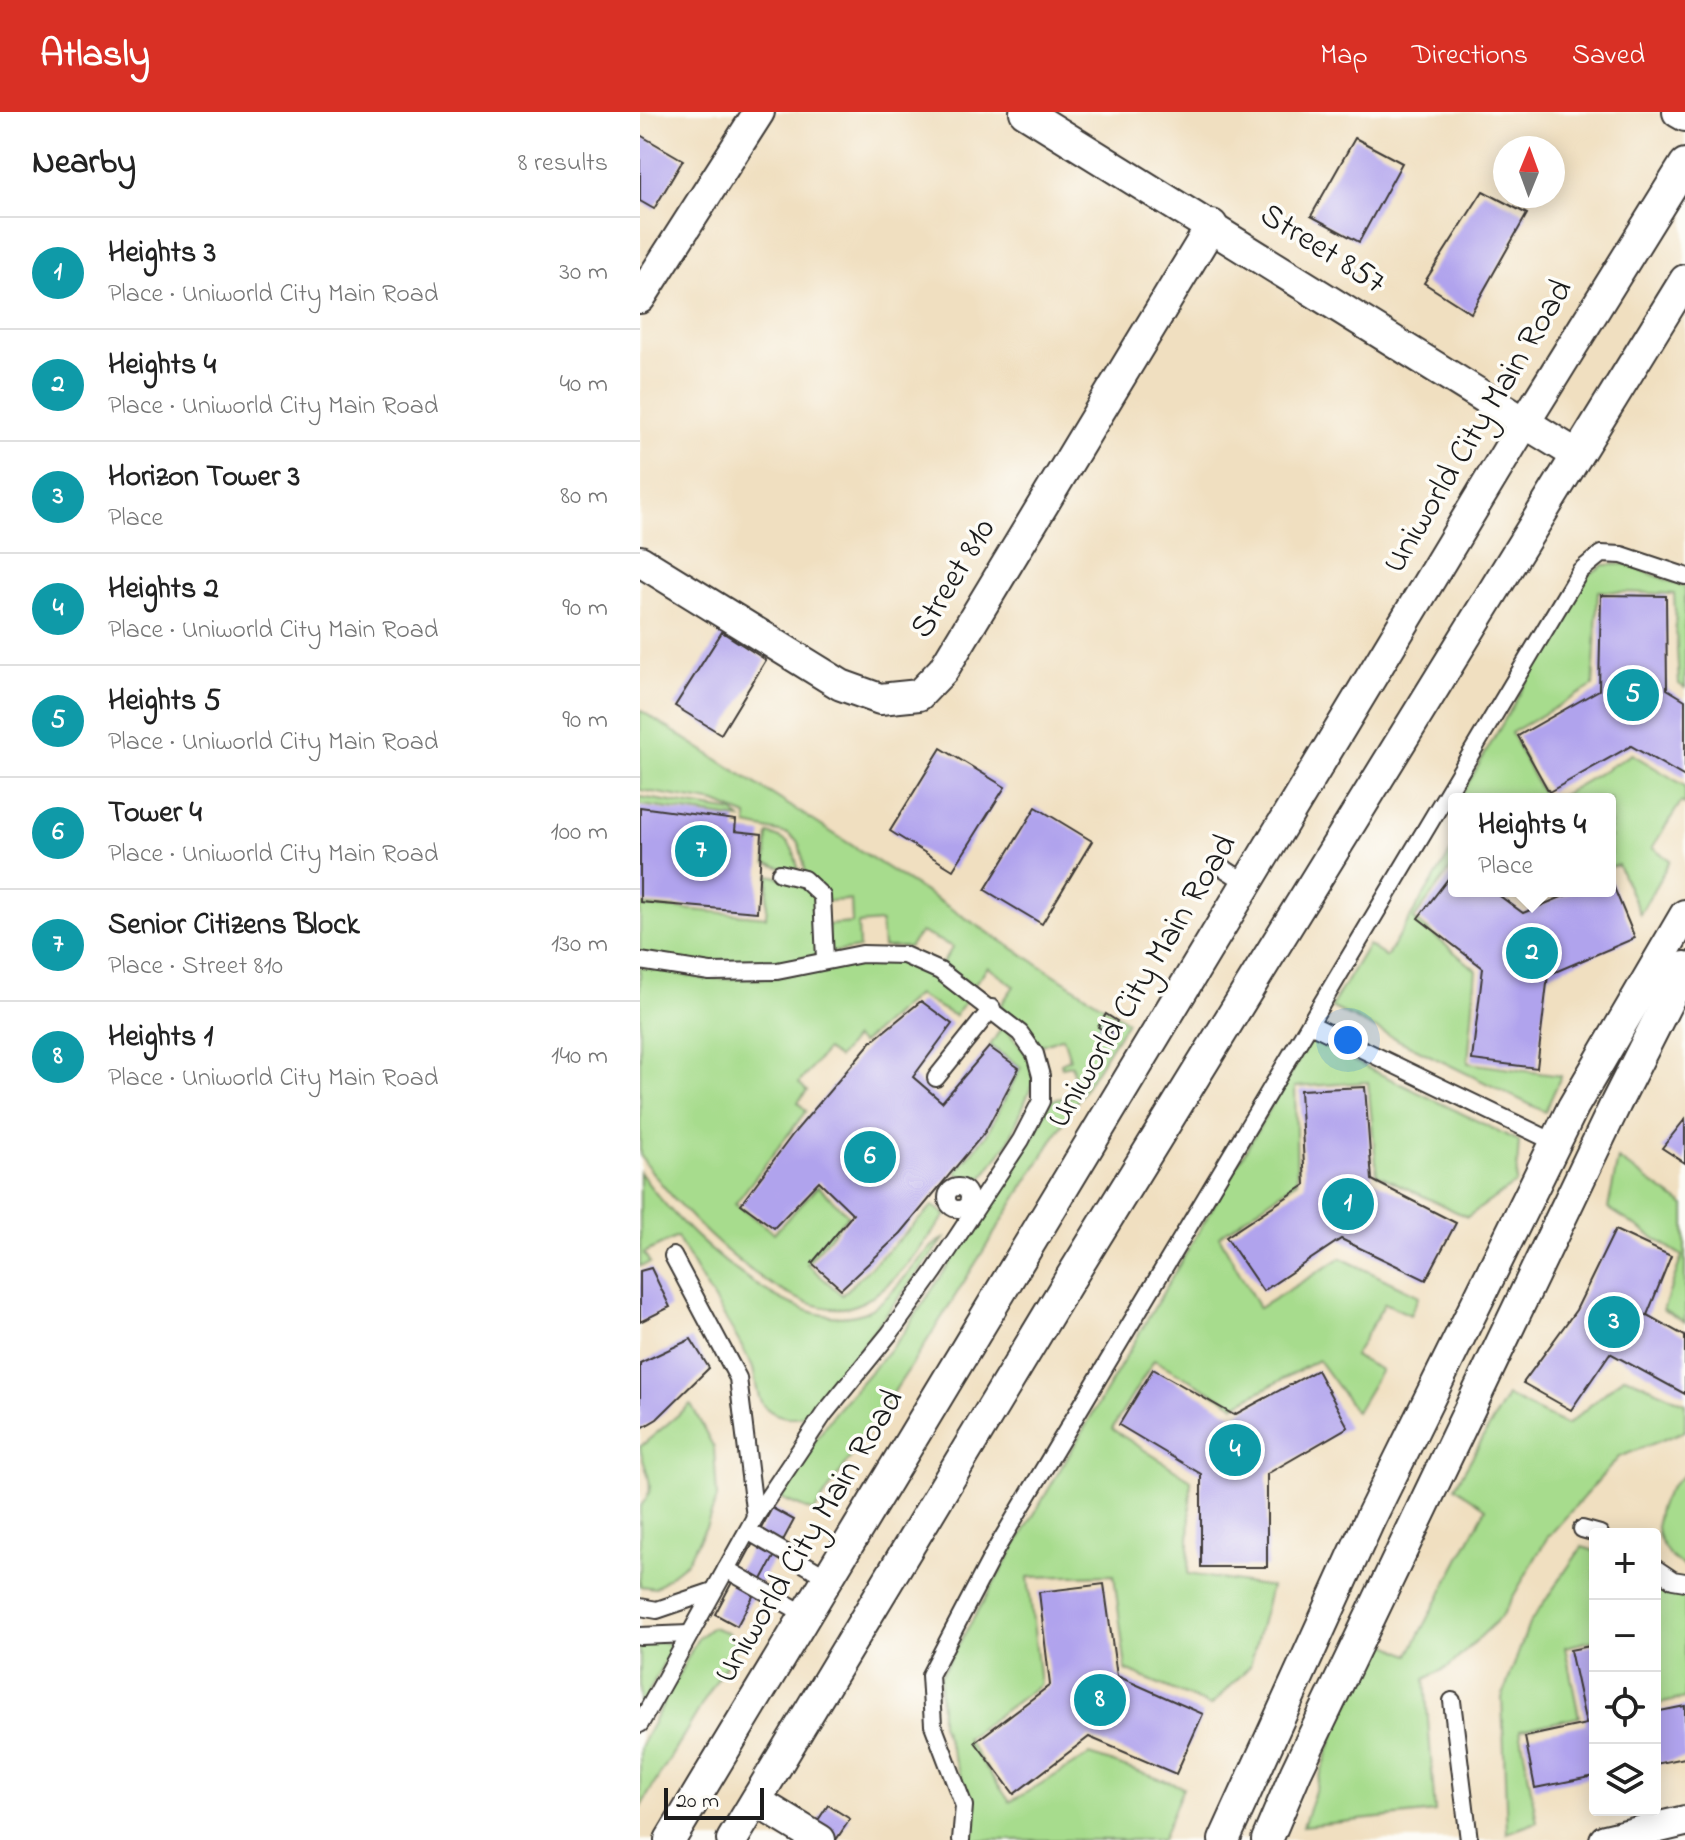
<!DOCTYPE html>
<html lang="en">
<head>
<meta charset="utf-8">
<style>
  :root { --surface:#fff; --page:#f2f2f2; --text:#222; --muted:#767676; --line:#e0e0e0; --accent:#d93025 }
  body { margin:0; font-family:"Indie Flower",sans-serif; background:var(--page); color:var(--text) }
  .controls { position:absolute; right:24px; bottom:24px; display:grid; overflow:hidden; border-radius:8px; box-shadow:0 4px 20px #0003 }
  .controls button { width:72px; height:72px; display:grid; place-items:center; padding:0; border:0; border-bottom:2px solid var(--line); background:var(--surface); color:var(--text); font:40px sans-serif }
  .compass { position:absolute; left:853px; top:24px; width:72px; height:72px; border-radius:50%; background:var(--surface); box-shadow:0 4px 20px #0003; rotate:1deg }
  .scale { position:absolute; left:24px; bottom:20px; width:100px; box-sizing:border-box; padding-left:8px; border:4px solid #1c1c1c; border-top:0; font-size:22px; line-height:28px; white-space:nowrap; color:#1c1c1c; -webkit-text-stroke:6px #fdfcf7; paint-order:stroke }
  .you { position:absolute; left:708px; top:928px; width:28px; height:28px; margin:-20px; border:6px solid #fff; border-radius:50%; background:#1a73e8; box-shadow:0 0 0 12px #1a73e833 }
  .badge { display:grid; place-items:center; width:52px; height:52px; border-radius:50%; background:var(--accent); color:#fff; font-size:26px; font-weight:700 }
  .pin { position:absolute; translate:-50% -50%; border:4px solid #fff; box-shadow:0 2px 8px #0006 }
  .popup { position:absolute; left:808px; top:681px; width:168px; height:104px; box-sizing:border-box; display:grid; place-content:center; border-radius:8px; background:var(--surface); filter:drop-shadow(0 2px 6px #0005); font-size:26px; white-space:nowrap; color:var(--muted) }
  .popup b { font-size:30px; color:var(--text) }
  .popup::after { content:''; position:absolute; left:50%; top:100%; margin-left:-16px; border:16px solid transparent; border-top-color:var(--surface) }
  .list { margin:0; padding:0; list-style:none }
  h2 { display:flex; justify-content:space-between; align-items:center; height:104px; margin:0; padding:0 32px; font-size:34px }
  h2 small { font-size:26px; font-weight:400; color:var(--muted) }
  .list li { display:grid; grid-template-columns:52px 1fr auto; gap:24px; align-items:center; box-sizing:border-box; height:112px; padding:0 32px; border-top:2px solid var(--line) }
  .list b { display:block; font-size:30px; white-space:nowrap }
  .list p { margin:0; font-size:26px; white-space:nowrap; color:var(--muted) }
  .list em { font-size:26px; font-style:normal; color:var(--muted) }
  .icon { flex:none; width:44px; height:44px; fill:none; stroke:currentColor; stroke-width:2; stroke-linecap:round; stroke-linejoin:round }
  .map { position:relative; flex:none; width:1045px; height:1728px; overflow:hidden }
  header { display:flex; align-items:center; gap:48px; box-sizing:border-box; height:112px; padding:0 40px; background:var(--accent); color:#fff }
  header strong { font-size:38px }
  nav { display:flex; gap:44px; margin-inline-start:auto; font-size:28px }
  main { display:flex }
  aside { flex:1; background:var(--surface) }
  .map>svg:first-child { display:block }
</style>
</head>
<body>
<header>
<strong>Atlasly</strong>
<nav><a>Map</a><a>Directions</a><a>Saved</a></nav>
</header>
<main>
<aside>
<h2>Nearby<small>8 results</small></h2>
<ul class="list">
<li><span class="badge" style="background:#0f9aa8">1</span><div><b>Heights 3</b><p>Place · Uniworld City Main Road</p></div><em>30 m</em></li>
<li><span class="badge" style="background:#0f9aa8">2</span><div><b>Heights 4</b><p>Place · Uniworld City Main Road</p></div><em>40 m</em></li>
<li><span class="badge" style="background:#0f9aa8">3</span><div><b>Horizon Tower 3</b><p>Place</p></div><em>80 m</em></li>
<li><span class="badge" style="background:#0f9aa8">4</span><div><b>Heights 2</b><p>Place · Uniworld City Main Road</p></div><em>90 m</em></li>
<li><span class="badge" style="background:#0f9aa8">5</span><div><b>Heights 5</b><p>Place · Uniworld City Main Road</p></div><em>90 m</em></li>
<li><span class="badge" style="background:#0f9aa8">6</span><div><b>Tower 4</b><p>Place · Uniworld City Main Road</p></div><em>100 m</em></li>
<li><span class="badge" style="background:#0f9aa8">7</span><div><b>Senior Citizens Block</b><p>Place · Street 810</p></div><em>130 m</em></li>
<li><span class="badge" style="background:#0f9aa8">8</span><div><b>Heights 1</b><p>Place · Uniworld City Main Road</p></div><em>140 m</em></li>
</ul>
</aside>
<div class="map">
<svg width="1045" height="1728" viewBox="0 0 1045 1728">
  <rect width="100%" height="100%" fill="#fdfcf7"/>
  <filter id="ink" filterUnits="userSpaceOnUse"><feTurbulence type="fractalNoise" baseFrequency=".0125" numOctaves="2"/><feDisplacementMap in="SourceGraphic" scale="16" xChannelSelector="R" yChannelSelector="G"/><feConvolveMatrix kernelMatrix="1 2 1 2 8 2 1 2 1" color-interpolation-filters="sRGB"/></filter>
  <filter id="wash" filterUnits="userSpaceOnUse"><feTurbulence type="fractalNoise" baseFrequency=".006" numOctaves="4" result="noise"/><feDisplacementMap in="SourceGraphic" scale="32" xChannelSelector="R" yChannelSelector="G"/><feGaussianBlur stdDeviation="1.8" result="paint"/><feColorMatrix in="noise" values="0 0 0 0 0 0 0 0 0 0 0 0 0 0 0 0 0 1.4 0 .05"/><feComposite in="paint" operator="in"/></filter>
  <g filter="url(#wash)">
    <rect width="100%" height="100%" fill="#f0dfc0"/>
    <!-- green -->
    <g fill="#a7dc8d" stroke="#627c54" stroke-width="2">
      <polygon points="986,452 1045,475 1045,576 1039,572 1034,482 958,479 953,574 871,621 905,687 819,687 948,463 964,453"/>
      <polygon points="0,598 487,909 277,1245 174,1400 142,1387 139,1382 195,1300 260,1226 391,1029 411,988 436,984 432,953 422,955 421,951 430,947 423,925 399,934 360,894 374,874 348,855 333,874 301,853 313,835 281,820 269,835 243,835 241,810 218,812 219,836 189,841 188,813 212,811 211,788 187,789 166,762 159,731 148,722 107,713 107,704 76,691 0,678"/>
      <polygon points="992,642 1045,674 1045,692 1041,690 1012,736 1030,748 1000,802 978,753 970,755 970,687 915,687"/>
      <polygon points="0,685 93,700 101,707 0,693"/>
      <path d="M128 722C153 728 154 737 159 761L126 751Z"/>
      <polygon points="814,735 814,753 774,807 836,858 828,951 921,964 905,1000 691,895 728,833 746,845"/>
      <path d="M129 763 160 770 177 786 180 843C115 858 65 853 0 842V793L126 805Z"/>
      <path d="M221 847H261L327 887 315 904 277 883 221 932 214 926 198 946 186 938 159 971 167 979 158 990 166 999 95 1092 134 1121 178 1074 208 1103 167 1152 202 1183 293 1094 306 1103C281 1134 257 1173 221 1191 155 1224 32 1093 0 1043V855L65 867 133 866Z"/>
      <polygon points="363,913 389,946 396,963 369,1029 335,1076 316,1060 347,1022 381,955 350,934"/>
      <polygon points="670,928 879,1029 876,1071 827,1105 737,1062 728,970 655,975 657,1069 579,1124 619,1196 701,1146 779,1184 770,1203 745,1191 714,1244 741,1258 716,1300 678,1248 595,1293 514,1248 472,1317 551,1368 548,1462 631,1475 610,1554 571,1594 486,1558 474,1463 388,1465 400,1572 326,1627 370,1690 450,1643 543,1675 522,1728 331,1728 332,1694 301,1612 300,1564"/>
      <polygon points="978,1047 1045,1094 1045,1210 1023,1198 1042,1144 968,1096"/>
      <path d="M0 1060C35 1114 156 1229 225 1200 257 1186 282 1135 304 1127L171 1300C157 1308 138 1307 125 1295 115 1286 117 1266 112 1254 90 1210 60 1169 37 1125L4 1141 10 1151 0 1154Z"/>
      <polygon points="985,1264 1045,1291 1045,1319 979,1345 907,1426 862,1504 810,1554 785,1567 795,1700 663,1714 697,1614 742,1530 769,1543 846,1396 815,1375 867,1284 927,1313"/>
      <path d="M51 1292 74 1336 77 1386 66 1415 46 1451 15 1476 0 1474V1394C21 1375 2 1356 0 1335Z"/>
      <path d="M1045 1362V1455C1005 1432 1010 1388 1045 1362Z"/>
      <polygon points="942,1435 955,1439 955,1528 925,1535 939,1605 880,1618 897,1710 867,1721 862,1586 889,1512"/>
      <polygon points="1015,1470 1030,1482 1045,1483 1045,1586 1015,1593"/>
      <polygon points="72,1515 89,1521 96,1536 0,1696 0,1635 58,1526"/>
      <polygon points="15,1528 33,1533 0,1597 0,1532"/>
    </g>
    <g id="blocks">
      <!-- building -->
      <g fill="#b0a3ed">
        <polygon points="0,23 43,48 14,97 0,89"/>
        <polygon points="715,26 762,51 719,130 671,104"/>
        <polygon points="843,79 887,102 831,201 784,171"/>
        <polygon points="961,483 1026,484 1027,577 1045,588 1045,665 991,634 909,680 878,624 959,578"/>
        <polygon points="82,520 126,548 81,622 35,594"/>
        <polygon points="301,636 365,675 313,758 250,719"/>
        <polygon points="0,695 96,708 95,719 122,722 117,800 0,790"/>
        <polygon points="396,695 452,729 402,812 345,778"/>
        <polygon points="814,759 814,779 853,779 883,801 936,779 970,779 970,766 995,826 908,863 897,956 832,948 843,856 778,806"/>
        <polygon points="281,889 312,912 273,965 302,990 349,935 379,956 345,1020 261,1121 201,1177 172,1151 213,1102 179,1069 134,1116 101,1092 153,1022 231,930"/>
        <polygon points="466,902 477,909 470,922 458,915"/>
        <polygon points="725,975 732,1068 816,1111 786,1168 701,1127 623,1179 586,1125 665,1073 660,978"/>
        <polygon points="1045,1007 1045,1051 1022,1036"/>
        <polygon points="975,1118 1031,1144 1007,1203 1045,1224 1045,1282 970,1241 931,1298 883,1271 936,1198"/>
        <polygon points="11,1156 30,1195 0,1210 0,1159"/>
        <polygon points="51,1227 69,1256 17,1307 0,1317 0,1251"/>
        <polygon points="513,1257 594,1303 677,1258 708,1315 627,1362 627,1455 561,1455 561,1362 479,1313"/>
        <polygon points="132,1396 154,1408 97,1514 75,1502"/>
        <polygon points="464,1472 477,1564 563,1602 536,1662 449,1625 374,1682 335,1630 410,1573 399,1480"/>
        <polygon points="955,1533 955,1664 895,1676 885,1625 946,1612 930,1538"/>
        <polygon points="1045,1594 1045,1646 1015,1652 1015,1600"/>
        <polygon points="188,1693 210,1707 196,1728 165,1728"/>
      </g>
    </g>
  </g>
  <g filter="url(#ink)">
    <use href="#blocks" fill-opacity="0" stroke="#3c3935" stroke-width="2"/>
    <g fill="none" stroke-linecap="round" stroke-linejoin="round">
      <!-- service casing -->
      <g stroke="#3c3935" stroke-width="20">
        <g id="service">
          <polyline points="580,754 607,771"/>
          <polyline points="140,761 164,767 182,784 185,847"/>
          <polyline points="0,849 70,860 137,859 222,842 264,843 300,859 380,921 395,942 401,964 401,989 381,1028 294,1160 250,1221 184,1302 115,1405 0,1612"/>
          <polyline points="670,912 916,1031"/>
          <polyline points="296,966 352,896"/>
          <circle cx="318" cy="1086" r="11"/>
          <polyline points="33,1144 98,1266 115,1405"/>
          <polyline points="942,1417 960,1422"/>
          <polyline points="108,1419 190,1467"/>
          <polyline points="1015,1456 1033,1468 1045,1470"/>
          <polyline points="86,1457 168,1504"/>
          <polyline points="0,1495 17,1498 73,1479"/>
          <polyline points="0,1524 49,1522"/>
          <polyline points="812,1589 829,1728"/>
          <polyline points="321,1728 324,1694 293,1613 290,1563 356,1437 940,459 961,442 982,443 1045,464"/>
        </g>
      </g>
      <!-- minor casing -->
      <g stroke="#3c3935" stroke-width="34">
        <g id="minor">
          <polyline points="385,0 937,343"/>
          <polyline points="1038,0 1045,4"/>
          <polyline points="0,186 119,0"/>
          <polyline points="0,449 201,573 240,587 279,583 303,558 572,113"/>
          <polyline points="116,1689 180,1728"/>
          <polyline points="30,1728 885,310 1045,52"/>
          <polyline points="92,1728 428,1170 1045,168"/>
          <polyline points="584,1728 729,1409 933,995 1045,803"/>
          <polyline points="627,1728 656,1660 976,991 1045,855"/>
          <polyline points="965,1728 1045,1709"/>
        </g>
      </g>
      <!-- service -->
      <use href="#service" stroke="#fff" stroke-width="16"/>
      <!-- minor -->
      <use href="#minor" stroke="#fff" stroke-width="30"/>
    </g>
  </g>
  <g text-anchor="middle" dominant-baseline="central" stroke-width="7" stroke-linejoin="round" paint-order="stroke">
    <!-- street labels -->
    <g font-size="34" fill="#1c1c1c" stroke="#fdfcf7">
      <text transform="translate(682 138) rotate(32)">Street 857</text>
      <text transform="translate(839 315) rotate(-59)">Uniworld City Main Road</text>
      <text transform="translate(314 467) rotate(-59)">Street 810</text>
      <text transform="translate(503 870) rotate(-59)">Uniworld City Main Road</text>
      <text transform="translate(170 1425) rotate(-59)">Uniworld City Main Road</text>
    </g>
  </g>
</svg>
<div class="controls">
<button>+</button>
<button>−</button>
<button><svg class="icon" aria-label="locate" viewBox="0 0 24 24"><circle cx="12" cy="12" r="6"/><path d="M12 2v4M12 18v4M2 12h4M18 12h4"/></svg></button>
<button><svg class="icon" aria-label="layers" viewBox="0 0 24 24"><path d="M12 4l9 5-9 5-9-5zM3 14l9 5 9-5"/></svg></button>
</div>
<svg class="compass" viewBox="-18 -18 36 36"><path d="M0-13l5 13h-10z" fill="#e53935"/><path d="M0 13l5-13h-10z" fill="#767676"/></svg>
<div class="scale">20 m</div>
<div class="you"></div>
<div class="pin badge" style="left:708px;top:1092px;background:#0f9aa8">1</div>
<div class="pin badge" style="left:892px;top:841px;background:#0f9aa8">2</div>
<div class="popup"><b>Heights 4</b>Place</div>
<div class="pin badge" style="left:974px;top:1210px;background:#0f9aa8">3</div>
<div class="pin badge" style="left:595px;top:1338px;background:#0f9aa8">4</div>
<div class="pin badge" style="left:993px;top:583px;background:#0f9aa8">5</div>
<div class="pin badge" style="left:230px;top:1045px;background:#0f9aa8">6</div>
<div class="pin badge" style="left:61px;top:739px;background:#0f9aa8">7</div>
<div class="pin badge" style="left:460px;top:1588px;background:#0f9aa8">8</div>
</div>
</main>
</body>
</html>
